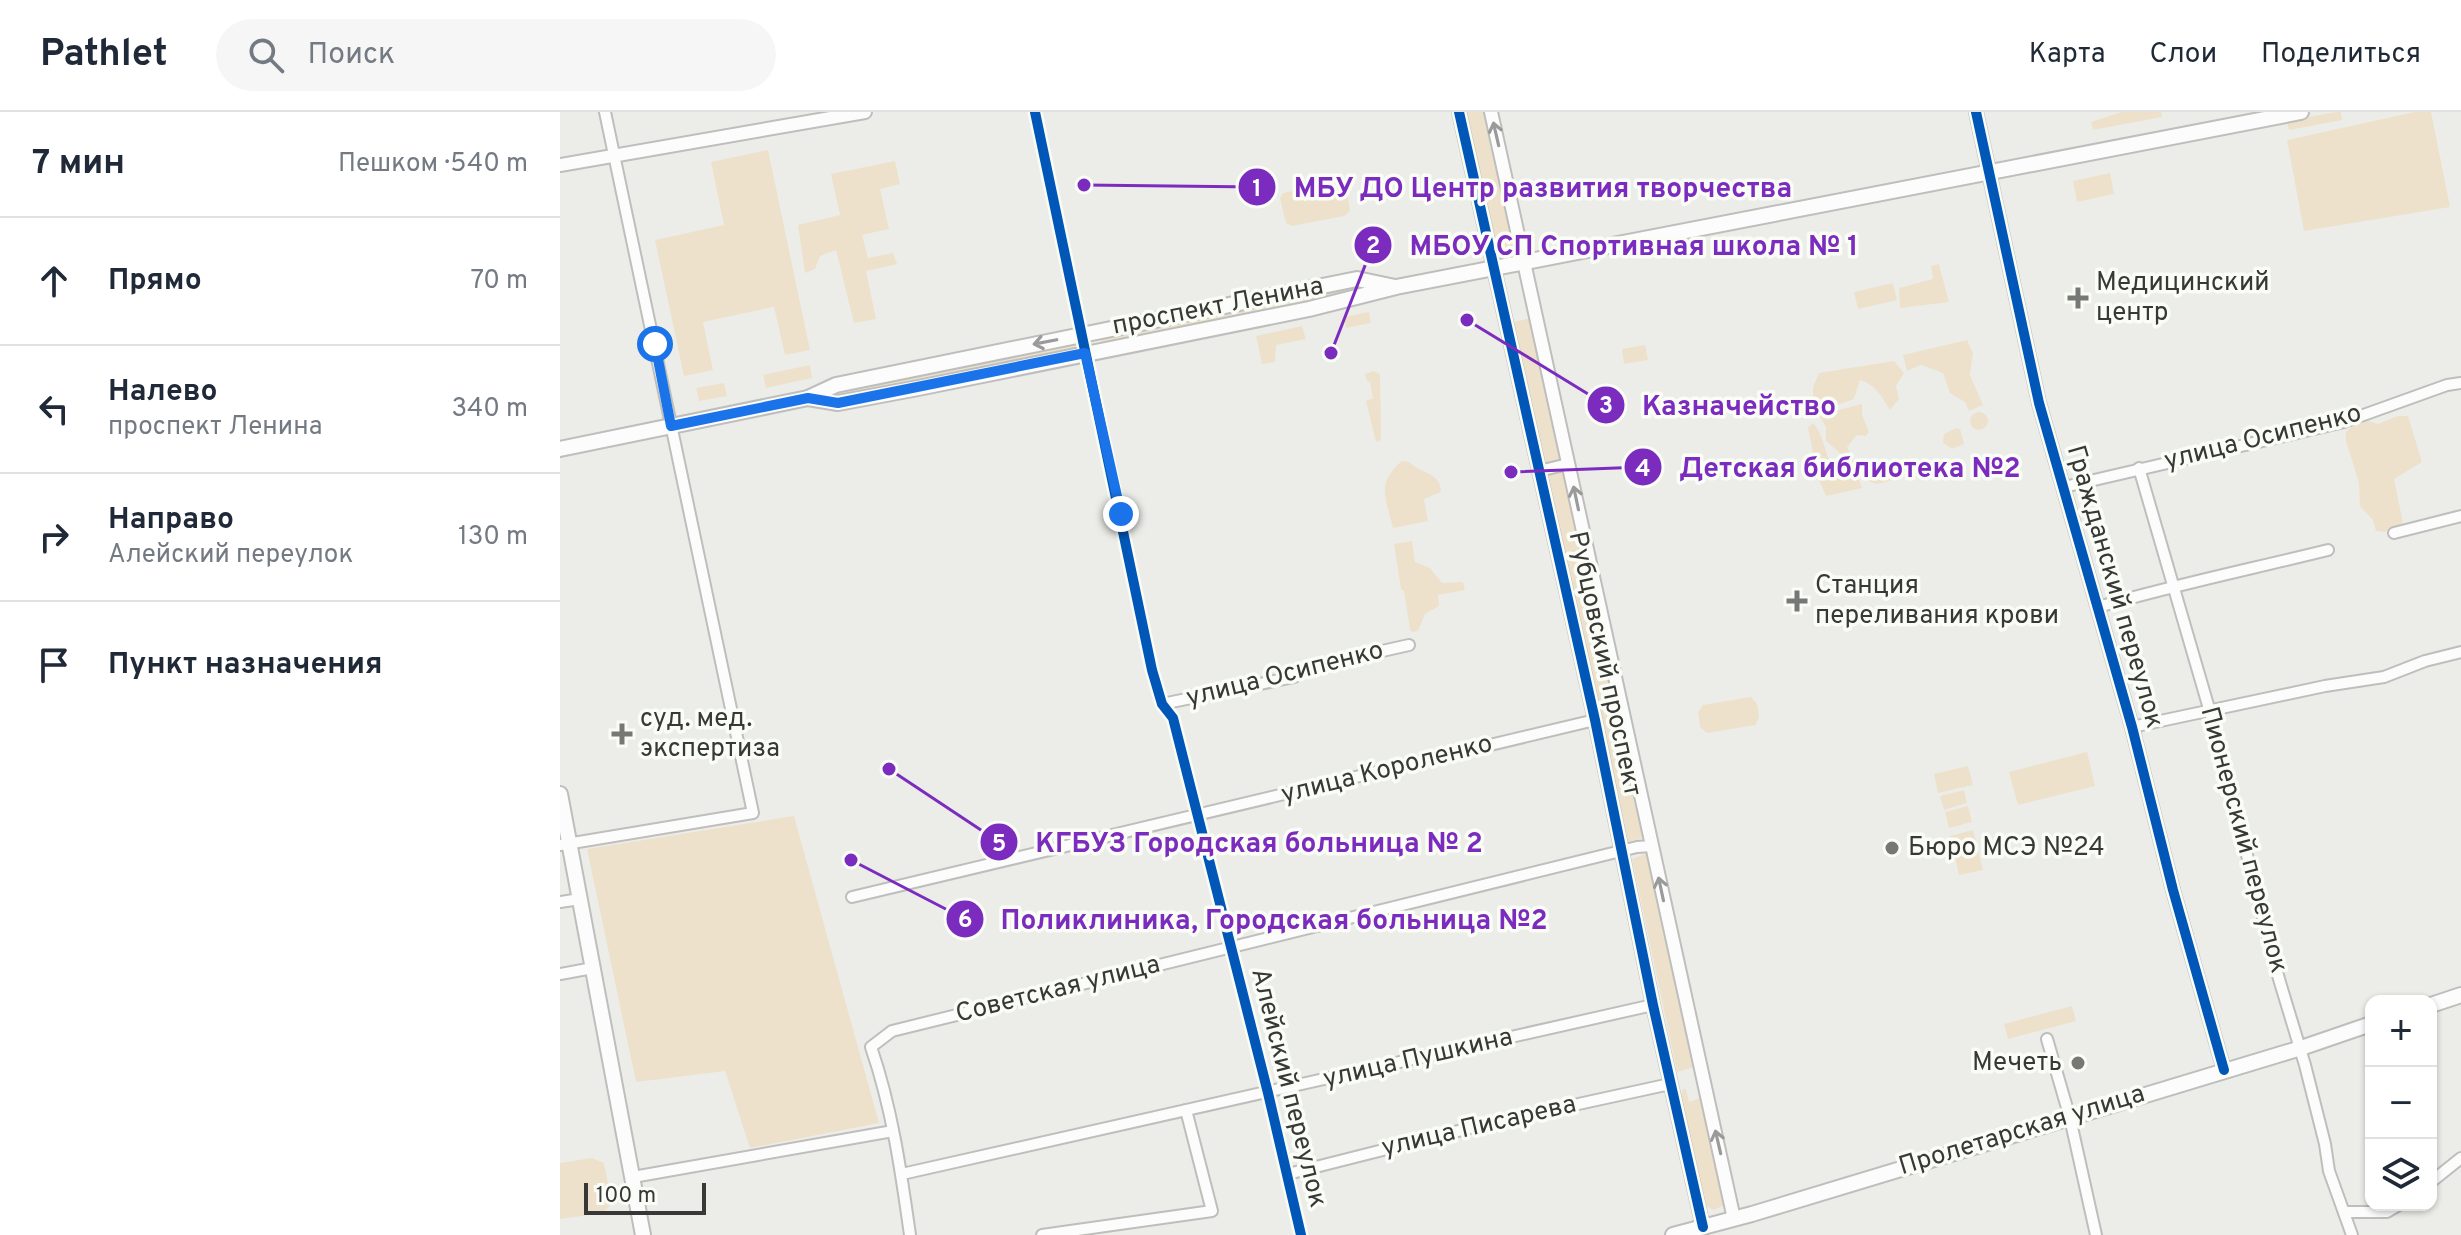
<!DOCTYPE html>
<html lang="ru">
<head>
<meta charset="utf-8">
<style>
  :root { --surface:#fff; --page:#f6f6f7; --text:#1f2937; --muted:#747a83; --line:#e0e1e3 }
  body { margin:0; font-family:Overpass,sans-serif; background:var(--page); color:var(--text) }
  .controls { position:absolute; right:24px; bottom:24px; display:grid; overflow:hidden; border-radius:16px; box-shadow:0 2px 6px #0004 }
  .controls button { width:72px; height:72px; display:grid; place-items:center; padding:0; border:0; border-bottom:2px solid var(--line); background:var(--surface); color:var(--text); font:40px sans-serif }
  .scale { position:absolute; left:24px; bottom:20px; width:122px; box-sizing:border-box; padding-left:8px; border:4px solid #383937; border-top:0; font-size:22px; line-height:28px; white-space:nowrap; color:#383937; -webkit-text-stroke:6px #fafcf6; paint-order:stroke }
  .stop { position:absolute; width:24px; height:24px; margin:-18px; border:6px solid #1a73e8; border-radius:50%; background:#fff }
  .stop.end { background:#1a73e8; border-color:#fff; box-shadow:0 2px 8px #0008 }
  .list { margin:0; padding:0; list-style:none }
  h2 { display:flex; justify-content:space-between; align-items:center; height:104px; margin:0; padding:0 32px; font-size:34px }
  h2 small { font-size:26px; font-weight:400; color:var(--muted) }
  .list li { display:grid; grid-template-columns:52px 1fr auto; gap:24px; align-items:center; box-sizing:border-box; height:128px; padding:0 32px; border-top:2px solid var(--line) }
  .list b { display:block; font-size:30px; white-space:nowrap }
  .list p { margin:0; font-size:26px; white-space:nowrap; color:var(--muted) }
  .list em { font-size:26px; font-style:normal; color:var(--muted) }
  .icon { flex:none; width:44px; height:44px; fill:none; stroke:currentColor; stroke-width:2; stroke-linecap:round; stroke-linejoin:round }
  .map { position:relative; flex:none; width:1901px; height:1123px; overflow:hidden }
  header { display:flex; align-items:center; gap:48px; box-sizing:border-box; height:112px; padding:0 40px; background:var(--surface); border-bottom:2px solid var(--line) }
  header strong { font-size:38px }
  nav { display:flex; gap:44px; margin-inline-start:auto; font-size:28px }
  .search { width:560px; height:72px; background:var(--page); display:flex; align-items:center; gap:20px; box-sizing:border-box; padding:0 28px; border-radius:44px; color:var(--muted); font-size:30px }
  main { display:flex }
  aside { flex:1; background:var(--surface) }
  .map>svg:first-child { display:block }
</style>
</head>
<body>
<header>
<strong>Pathlet</strong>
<div class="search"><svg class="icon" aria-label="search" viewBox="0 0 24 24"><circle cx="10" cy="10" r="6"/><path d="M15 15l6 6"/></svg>Поиск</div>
<nav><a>Карта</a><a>Слои</a><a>Поделиться</a></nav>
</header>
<main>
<aside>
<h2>7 мин<small>Пешком · 540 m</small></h2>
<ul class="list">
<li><svg class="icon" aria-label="ahead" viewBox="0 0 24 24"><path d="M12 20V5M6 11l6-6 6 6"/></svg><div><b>Прямо</b></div><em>70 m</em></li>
<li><svg class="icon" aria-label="left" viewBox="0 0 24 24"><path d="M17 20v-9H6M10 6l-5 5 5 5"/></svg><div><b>Налево</b><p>проспект Ленина</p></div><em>340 m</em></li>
<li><svg class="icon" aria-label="right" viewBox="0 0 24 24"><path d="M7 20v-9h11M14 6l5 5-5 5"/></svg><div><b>Направо</b><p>Алейский переулок</p></div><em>130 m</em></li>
<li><svg class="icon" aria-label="arrive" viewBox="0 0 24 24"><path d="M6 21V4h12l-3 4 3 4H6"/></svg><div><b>Пункт назначения</b></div></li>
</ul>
</aside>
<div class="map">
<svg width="1901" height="1123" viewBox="0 0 1901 1123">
  <rect width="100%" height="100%" fill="#ecede9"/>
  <!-- green -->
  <g fill="#ede1cb">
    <polygon points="906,0 924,0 954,134 936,138"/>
    <polygon points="1561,0 1601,0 1602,5 1533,18 1531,10"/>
    <polygon points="1776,0 1781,0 1782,8 1729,18 1727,9"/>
    <polygon points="1855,0 1871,0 1890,95 1744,119 1727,28"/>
    <polygon points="208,38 250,238 225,243 214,195 143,210 153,258 124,264 95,128 164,113 151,50"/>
    <polygon points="335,49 340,72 320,77 329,117 302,123 308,146 333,141 337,152 306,159 316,207 294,211 276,138 260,144 255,157 245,161 238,113 280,103 271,62"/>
    <polygon points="1550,61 1554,82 1517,90 1513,69"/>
    <polygon points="779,69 786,73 790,99 784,104 732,114 726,111 720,86 723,81"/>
    <polygon points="1379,152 1389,190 1340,196 1339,176 1373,167 1371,154"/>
    <polygon points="1333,171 1337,188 1298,197 1294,180"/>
    <polygon points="804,172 809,177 542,235 540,225"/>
    <polygon points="809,200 811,211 786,216 784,205"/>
    <polygon points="972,206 1003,348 981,352 949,211"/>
    <polygon points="742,214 746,227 716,233 715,250 702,252 696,224"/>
    <polygon points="517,227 520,239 272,286 271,280"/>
    <polygon points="1407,228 1413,241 1410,263 1423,293 1409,299 1405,290 1390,281 1383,261 1361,253 1347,259 1343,243"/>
    <polygon points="1085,233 1088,248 1064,252 1062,237"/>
    <path d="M1334 249 1344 261 1336 274 1339 287 1330 298C1322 285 1315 272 1300 268L1294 287 1264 298 1253 294V275L1259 261Z"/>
    <polygon points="250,253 252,266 206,276 203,263"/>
    <polygon points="814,259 820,262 821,325 820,329 816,330 806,289 813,286 810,270 807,269 805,262"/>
    <polygon points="164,271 167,284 139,289 136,276"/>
    <path d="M1302 292V303L1309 320 1306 324 1297 323 1287 335 1296 352 1303 355 1307 352 1319 357 1339 353 1346 345 1351 347C1348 357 1343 361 1334 366 1307 382 1305 360 1283 350L1281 342 1266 329V315L1259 303Z"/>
    <circle cx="1419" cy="309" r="9"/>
    <polygon points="1838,304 1848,304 1862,350 1834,367 1843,411 1825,420 1816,419 1813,408 1800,394 1799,371 1786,329 1786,320 1802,307 1818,312"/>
    <path d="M1253 311C1268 328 1262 348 1283 367L1288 358 1298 364 1302 376 1266 384 1259 368 1248 316Z"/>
    <polygon points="1396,316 1400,317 1404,332 1392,337 1383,331 1384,322"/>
    <path d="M842 349 849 350C861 362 881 360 881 380L864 387 868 409 833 416C826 386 815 372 842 349Z"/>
    <polygon points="1005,360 1087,725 1067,730 985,364"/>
    <polygon points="852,429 855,450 870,456 882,471 903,470 905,478 878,483 879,494 865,502 858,519 853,520 850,518 844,479 841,477 834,432"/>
    <polygon points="1191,585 1197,592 1199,606 1195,613 1147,621 1140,615 1138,600 1143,593"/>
    <polygon points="1527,640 1535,674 1458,693 1449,660"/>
    <polygon points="1408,654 1413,673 1378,681 1374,662"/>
    <polygon points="1404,678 1407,691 1384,698 1380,684"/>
    <polygon points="1408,694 1412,710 1389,716 1385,700"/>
    <polygon points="234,704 319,1011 190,1036 165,959 76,970 27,737"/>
    <polygon points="1413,718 1423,758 1399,763 1390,724"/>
    <polygon points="1084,742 1090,745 1135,955 1117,960 1072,747"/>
    <polygon points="1512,894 1516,909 1448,927 1444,912"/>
    <polygon points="1123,977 1126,977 1129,990 1143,985 1166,1092 1154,1098 1145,1094 1120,985"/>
    <polygon points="32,1046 44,1051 52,1091 43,1101 0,1107 0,1051"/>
  </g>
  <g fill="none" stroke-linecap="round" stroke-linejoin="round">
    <!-- minor casing -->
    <g stroke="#bebfbc" stroke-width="14">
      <g id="minor">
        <polyline points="475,0 592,558 602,592 613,606 708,981 741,1123"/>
        <polyline points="1579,356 1650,600 1719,867 1745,953 1765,1032 1769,1059 1792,1123"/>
        <polyline points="979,359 1008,352"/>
        <polyline points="1504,375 1784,310 1887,273 1901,271"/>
        <polyline points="1834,421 1901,404"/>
        <path d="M1538 495C1614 473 1691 457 1768 438"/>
        <polyline points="602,592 734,565 742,557 849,533"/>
        <polyline points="1572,615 1765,574 1824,565 1865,549 1901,540"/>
        <polyline points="0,733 193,701 45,0"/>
        <polyline points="292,785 1035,608"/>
        <polyline points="0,790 20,787"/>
        <polyline points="0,862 33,856"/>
        <polyline points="1487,927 1510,1006 1536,1123"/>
        <polyline points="342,1062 1093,893"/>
        <polyline points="728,1062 918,1014 1110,972"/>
        <polyline points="73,1065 333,1019"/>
        <polyline points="1871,1070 1901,1046"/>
        <polyline points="1784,1100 1827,1100 1839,1093"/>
        <path d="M350 1123C341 1059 332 996 311 935L332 919 1077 735 1092 734"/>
        <polyline points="482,1123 652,1099 626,998"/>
      </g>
    </g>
    <!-- tertiary casing -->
    <g stroke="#bebfbc" stroke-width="16">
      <g id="tertiary">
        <polyline points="899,0 1035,608 1093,893 1143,1115"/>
        <polyline points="931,0 1174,1107"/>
        <polyline points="1416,0 1479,291 1572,615 1613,778 1664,958"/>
        <polyline points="0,53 305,0"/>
      </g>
    </g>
    <!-- secondary casing -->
    <g stroke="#bebfbc" stroke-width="18">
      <g id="secondary">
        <polyline points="248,286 278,291 358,276 749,197 836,175 1741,0"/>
        <polyline points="0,337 248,286 276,273 797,167 835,175"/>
        <polyline points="0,682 83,1123"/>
        <polyline points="1871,893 1901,883"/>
        <polyline points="1113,1123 1192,1102 1741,936 1811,912"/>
      </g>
    </g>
    <!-- minor -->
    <use href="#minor" stroke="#fcfcfc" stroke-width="10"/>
    <!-- tertiary -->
    <use href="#tertiary" stroke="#fcfcfc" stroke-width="12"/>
    <!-- secondary -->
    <use href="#secondary" stroke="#fcfcfc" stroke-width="14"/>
    <!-- cycleway casing -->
    <g stroke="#fafcf6" stroke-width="15">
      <g id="cycleway">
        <polyline points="475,0 592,558 602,592 613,606 708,981 741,1123"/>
        <polyline points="899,0 1035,608 1093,893 1143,1115"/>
        <polyline points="1416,0 1479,291 1572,615 1613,778 1664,958"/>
      </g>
    </g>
    <!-- cycleway -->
    <use href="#cycleway" stroke="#0057b8" stroke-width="10"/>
  </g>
  <!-- one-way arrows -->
  <defs><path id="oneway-shaft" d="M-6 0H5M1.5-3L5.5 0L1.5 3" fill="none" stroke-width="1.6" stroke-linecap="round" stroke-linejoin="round" transform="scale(2)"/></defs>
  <g stroke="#9a9a9a">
    <use href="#oneway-shaft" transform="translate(936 22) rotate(-103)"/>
    <use href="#oneway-shaft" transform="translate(485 230) rotate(169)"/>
    <use href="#oneway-shaft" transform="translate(1016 386) rotate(-102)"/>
    <use href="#oneway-shaft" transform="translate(1101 777) rotate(-102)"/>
    <use href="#oneway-shaft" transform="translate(1158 1030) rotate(-103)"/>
  </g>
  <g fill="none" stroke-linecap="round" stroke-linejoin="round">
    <!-- route -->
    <polyline stroke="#1a73e8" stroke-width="10" points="95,232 111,314 248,286 278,291 525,241 561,402"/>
  </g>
  <!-- markers -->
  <g fill="#777875" stroke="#fafcf6" stroke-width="3">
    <path d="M1514 174h8v8h8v8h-8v8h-8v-8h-8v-8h8z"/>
    <path d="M1233 477h8v8h8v8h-8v8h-8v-8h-8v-8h8z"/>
    <path d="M58 610h8v8h8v8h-8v8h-8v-8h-8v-8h8z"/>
    <circle cx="1332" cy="736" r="8"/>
    <circle cx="1518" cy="951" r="8"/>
  </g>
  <g text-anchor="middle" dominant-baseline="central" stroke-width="7" stroke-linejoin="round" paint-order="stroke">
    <!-- poi labels -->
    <g font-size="26" fill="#383937" stroke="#fafcf6" text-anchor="start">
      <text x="1536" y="171">Медицинский<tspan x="1536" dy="30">центр</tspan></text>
      <text x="1255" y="474">Станция<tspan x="1255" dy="30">переливания крови</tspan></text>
      <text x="80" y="607">суд. мед.<tspan x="80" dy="30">экспертиза</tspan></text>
      <text x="1348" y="736">Бюро МСЭ №24</text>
      <text x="1502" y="951" text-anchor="end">Мечеть</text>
    </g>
    <!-- street labels -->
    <g font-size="26" fill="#383937" stroke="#fafcf6">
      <text transform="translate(658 195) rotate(-11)">проспект Ленина</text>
      <text transform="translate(1703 326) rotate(-14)">улица Осипенко</text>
      <text transform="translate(1554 475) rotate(74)">Гражданский переулок</text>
      <text transform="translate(1044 552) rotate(78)">Рубцовский проспект</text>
      <text transform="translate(725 563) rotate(-14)">улица Осипенко</text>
      <text transform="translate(827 658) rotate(-14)">улица Короленко</text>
      <text transform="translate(1683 728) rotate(75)">Пионерский переулок</text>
      <text transform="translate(498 878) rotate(-14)">Советская улица</text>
      <text transform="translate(858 947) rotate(-13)">улица Пушкина</text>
      <text transform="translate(728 976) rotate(76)">Алейский переулок</text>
      <text transform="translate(919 1015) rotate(-13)">улица Писарева</text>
      <text transform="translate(1462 1019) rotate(-17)">Пролетарская улица</text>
    </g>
  </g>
  <!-- callouts -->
  <path fill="none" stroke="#7b2cbf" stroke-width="3" d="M524 73L697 75M771 241L813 133M907 208L1046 293M951 360L1083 355M329 657L439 730M291 748L405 807"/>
  <g fill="#7b2cbf" stroke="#fafcf6" stroke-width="3">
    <circle cx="524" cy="73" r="8"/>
    <circle cx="771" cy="241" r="8"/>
    <circle cx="907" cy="208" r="8"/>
    <circle cx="951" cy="360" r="8"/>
    <circle cx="329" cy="657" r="8"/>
    <circle cx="291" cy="748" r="8"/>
    <circle cx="697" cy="75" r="20"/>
    <circle cx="813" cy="133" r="20"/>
    <circle cx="1046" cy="293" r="20"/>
    <circle cx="1083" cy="355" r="20"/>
    <circle cx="439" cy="730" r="20"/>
    <circle cx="405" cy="807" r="20"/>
  </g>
  <g font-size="24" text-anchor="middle" font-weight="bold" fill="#fff">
    <text x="697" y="84">1</text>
    <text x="813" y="141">2</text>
    <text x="1046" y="301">3</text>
    <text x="1083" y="364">4</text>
    <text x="439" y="739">5</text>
    <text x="405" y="815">6</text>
  </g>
  <g font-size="28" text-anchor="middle" font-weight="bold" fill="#7b2cbf" stroke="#fafcf6" stroke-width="7" stroke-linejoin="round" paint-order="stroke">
    <text x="983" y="85">МБУ ДО Центр развития творчества</text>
    <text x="1074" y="143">МБОУ СП Спортивная школа № 1</text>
    <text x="1179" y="303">Казначейство</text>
    <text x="1290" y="365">Детская библиотека №2</text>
    <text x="699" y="740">КГБУЗ Городская больница № 2</text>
    <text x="714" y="817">Поликлиника, Городская больница №2</text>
  </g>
</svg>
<div class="controls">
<button>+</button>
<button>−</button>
<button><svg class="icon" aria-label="layers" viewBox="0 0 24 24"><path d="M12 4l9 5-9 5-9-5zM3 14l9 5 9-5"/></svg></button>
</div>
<div class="scale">100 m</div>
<div class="stop" style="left:95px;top:232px"></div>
<div class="stop end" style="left:561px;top:402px"></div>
</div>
</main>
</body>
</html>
